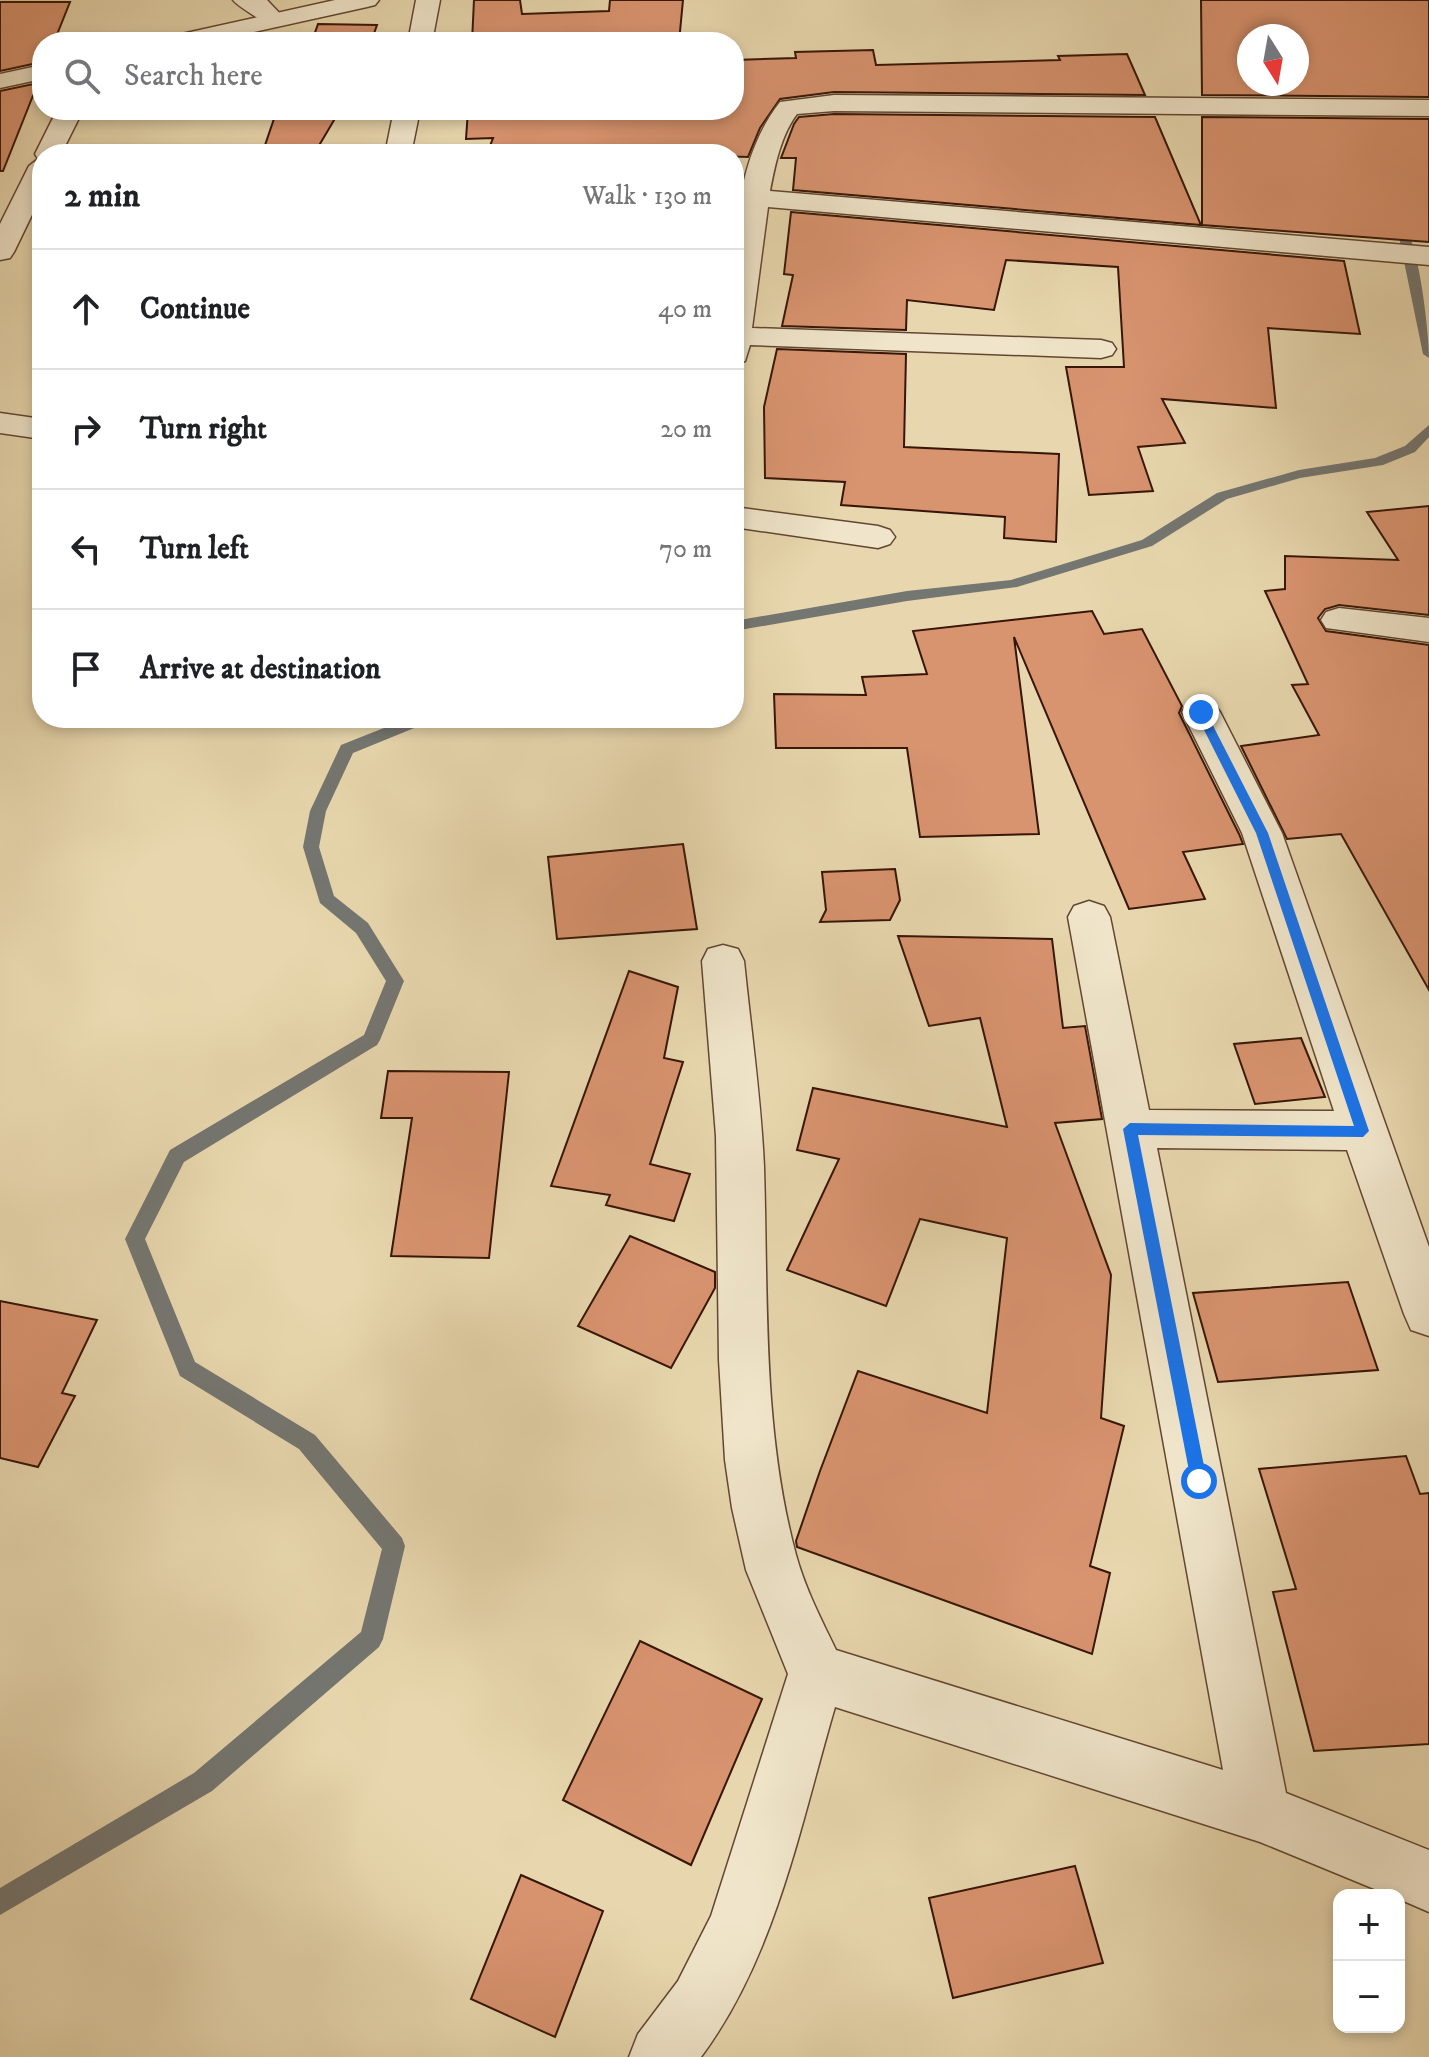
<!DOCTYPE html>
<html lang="en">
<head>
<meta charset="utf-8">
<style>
  :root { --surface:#fff; --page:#f2f2f2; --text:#202124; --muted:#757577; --line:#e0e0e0 }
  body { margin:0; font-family:"IM FELL DW Pica",serif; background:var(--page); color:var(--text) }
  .controls { position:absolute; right:24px; bottom:24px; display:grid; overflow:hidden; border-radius:16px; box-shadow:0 4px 12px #0003 }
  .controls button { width:72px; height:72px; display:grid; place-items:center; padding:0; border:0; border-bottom:2px solid var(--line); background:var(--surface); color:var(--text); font:40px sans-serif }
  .compass { position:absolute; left:1237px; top:24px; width:72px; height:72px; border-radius:50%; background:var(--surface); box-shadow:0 4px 12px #0003; rotate:169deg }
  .stop { position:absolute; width:24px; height:24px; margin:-18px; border:6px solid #1a73e8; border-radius:50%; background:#fff }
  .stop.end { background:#1a73e8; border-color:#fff; box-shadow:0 2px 8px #0008 }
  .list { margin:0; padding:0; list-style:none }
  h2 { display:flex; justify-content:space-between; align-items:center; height:104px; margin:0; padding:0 32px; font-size:34px }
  h2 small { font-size:26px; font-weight:400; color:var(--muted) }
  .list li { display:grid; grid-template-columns:52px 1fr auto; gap:24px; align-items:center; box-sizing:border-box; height:120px; padding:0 32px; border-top:2px solid var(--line) }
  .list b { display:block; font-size:30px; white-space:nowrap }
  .list em { font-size:26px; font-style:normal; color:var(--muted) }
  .icon { flex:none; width:44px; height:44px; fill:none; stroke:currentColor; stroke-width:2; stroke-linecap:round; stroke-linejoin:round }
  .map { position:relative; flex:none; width:1429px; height:2057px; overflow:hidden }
  .search { position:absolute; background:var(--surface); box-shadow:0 4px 12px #0003; left:32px; top:32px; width:712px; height:88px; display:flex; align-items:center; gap:20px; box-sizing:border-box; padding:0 28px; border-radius:32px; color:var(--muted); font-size:30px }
  .panel { position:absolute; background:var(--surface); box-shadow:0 4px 12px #0003; left:32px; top:144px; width:712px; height:584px; border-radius:32px }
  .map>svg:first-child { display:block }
</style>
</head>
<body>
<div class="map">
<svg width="1429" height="2057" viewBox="0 0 1429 2057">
  <rect width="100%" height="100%" fill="#e8d7ae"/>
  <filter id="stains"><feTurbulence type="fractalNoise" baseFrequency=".0025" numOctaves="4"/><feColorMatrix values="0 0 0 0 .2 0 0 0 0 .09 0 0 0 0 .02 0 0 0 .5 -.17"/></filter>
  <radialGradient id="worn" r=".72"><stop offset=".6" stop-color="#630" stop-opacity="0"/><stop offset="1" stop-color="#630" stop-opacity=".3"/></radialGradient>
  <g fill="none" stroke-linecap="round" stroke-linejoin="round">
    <!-- stream -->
    <g fill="#747671" fill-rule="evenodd">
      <path d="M1398 217C1418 228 1429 333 1429 358L1423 354 1399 237 1392 220Z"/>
      <polygon points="1429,425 1429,437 1415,452 1383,465 1300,478 1227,499 1152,546 1017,587 907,601 734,631 734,621 907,591 1011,580 1142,540 1217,493 1299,470 1375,458 1405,446"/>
      <polygon points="409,718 432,718 429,722 353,753 326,811 319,847 334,896 368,923 404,981 380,1040 377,1045 184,1162 145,1239 195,1362 315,1435 402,1538 405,1546 383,1639 379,1647 212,1791 0,1915 0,1888 194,1773 361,1632 382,1549 299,1449 180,1376 125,1239 170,1150 364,1035 386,981 356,933 320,903 303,847 310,811 341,745"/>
    </g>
  </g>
  <!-- building -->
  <g fill="#d8936f" stroke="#371607" stroke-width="2" fill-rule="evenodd">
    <polygon points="474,0 520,0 522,14 609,11 610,0 683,0 679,42 472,42"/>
    <path d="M1201 0H1429V97L1202 95ZM1249 36H1297V84H1249Z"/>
    <polygon points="0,2 70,2 54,42 42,42 42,62 0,71"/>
    <polygon points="318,24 377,25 371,42 301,42 312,41"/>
    <polygon points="873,50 876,65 1060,60 1058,56 1127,54 1145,95 834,92 780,99 760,128 748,157 582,152 487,154 493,138 466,139 468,110 734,110 734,60 796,58 795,52"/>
    <polygon points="38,83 3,171 0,171 0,91"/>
    <polygon points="277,110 340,110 314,154 262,154"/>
    <polygon points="834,114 1155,117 1201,225 793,190 796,158 781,158 794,124 799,117"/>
    <polygon points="1202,117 1429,119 1429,242 1202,225"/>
    <polygon points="791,212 1344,261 1360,334 1268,328 1276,408 1162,399 1185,443 1138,447 1153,491 1089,495 1066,367 1124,367 1118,267 1006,260 994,310 907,300 906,330 782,326 793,275 784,274"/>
    <polygon points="777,349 906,354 904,447 1059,454 1056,542 1004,538 1005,517 841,505 845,482 765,478 764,407"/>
    <polygon points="1429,506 1429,615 1339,605 1325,609 1318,618 1326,631 1429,645 1429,990 1341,834 1287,839 1241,746 1319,735 1292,685 1308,684 1265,591 1285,589 1285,556 1398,560 1367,512"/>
    <polygon points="1092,611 1104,634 1142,629 1182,706 1179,713 1239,834 1243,844 1183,852 1205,899 1129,909 1014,637 1039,834 920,837 907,748 776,748 774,694 866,695 862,677 927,674 913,631"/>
    <polygon points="683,844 697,929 557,939 548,857"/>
    <polygon points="895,869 900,900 890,920 820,922 826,910 822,872"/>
    <polygon points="898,936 1052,939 1063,1028 1085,1026 1102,1119 1055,1123 1111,1275 1101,1418 1124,1426 1090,1566 1110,1573 1092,1654 797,1547 796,1541 820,1471 858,1371 987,1413 1007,1238 920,1219 886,1306 787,1270 839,1159 797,1150 813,1088 1007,1127 980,1018 929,1026"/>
    <polygon points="629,971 678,987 664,1058 683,1062 650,1164 690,1174 674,1221 606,1205 610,1195 551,1186"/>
    <polygon points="1301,1038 1325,1097 1255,1104 1234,1044"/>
    <polygon points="388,1071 509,1072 489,1258 391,1256 412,1118 381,1118"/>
    <polygon points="630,1236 715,1272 715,1288 671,1368 578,1326"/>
    <polygon points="1348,1282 1378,1370 1218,1382 1193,1293"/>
    <polygon points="0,1301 97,1320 62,1393 75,1396 38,1467 0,1458"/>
    <polygon points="1406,1456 1420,1494 1429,1493 1429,1744 1314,1751 1273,1592 1296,1589 1259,1469"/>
    <polygon points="640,1641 762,1699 691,1865 563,1800"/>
    <polygon points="1075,1866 1103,1963 953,1998 929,1898"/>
    <polygon points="521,1875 603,1911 555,2037 471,1999"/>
  </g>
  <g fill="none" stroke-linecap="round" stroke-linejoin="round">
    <!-- minor casing -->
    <g stroke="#634631" stroke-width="3">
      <g id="minor">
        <path d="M233 0H267L286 20 282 25H266C257 16 238 7 233 0Z"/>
        <polygon points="416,0 440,0 432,42 408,42"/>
        <path d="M834 95 1429 100V116L834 111 797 114C781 135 775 165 770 191L1429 247V265L768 207 752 328 1101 340 1112 343 1116 349 1112 355 1101 358 750 345 745 361 734 364C734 279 725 172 780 102Z"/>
        <polygon points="57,110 83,110 61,154 42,154 42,194 14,252 10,258 0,260 0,224 29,166 38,159 35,154"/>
        <polygon points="394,110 420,110 411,154 385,154"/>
        <polygon points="0,413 42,419 42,439 0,433"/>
        <polygon points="734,507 878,526 890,530 895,537 890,544 878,548 734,527"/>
        <polygon points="1339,608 1429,618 1429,642 1326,628 1321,620 1326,612"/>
        <path d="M1201 699 1214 703 1220 712 1282 833 1429 1247V1336L1411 1330 1404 1314 1347 1150 1157 1148 1286 1793 1429 1850V1912L1399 1899V1895H1389L1260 1842 835 1707C800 1826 776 1956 701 2057H629L638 2034 678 1981 711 1916 788 1674 746 1570 732 1508 725 1460 719 1360 716 1136 702 961 708 949 723 945 738 949 744 961C751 1030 761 1098 764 1167 768 1296 762 1429 796 1555 805 1588 821 1619 836 1650L1223 1770 1068 917 1074 906 1089 901 1104 906 1110 917 1149 1110 1334 1111 1242 833 1182 712 1188 703Z"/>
      </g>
    </g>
    <!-- tertiary casing -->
    <g stroke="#634631" stroke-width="3">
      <g id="tertiary">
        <polygon points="335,0 379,0 375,5 367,7 209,42 165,42 169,37 177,35"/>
        <polygon points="42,65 42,79 0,88 0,74"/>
      </g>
    </g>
    <!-- minor -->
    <use href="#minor" fill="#f0e5ca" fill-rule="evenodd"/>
    <!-- tertiary -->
    <use href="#tertiary" fill="#f0e5ca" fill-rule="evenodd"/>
  </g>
  <!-- route -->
  <polygon fill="#1a73e8" points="1201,708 1206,712 1268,833 1369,1131 1363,1137 1138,1135 1207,1481 1199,1488 1191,1481 1123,1129 1130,1123 1354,1126 1256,833 1195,712"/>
  <rect width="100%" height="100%" filter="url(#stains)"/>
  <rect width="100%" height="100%" fill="url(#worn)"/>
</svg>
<div class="controls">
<button>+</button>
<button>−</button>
</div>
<svg class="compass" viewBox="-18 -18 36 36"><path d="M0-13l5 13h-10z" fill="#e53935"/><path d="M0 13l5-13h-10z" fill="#757577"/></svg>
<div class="stop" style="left:1199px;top:1481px"></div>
<div class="stop end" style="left:1201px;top:712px"></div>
<div class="search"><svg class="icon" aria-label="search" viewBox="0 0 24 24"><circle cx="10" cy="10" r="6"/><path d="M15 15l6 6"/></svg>Search here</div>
<section class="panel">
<h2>2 min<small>Walk · 130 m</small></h2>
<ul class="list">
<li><svg class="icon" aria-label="ahead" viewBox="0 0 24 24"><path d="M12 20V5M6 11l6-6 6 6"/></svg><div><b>Continue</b></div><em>40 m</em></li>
<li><svg class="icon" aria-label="right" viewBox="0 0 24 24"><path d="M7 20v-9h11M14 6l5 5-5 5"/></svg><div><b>Turn right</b></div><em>20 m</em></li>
<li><svg class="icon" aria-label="left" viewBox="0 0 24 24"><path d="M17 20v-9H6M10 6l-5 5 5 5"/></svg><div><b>Turn left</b></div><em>70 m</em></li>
<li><svg class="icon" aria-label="arrive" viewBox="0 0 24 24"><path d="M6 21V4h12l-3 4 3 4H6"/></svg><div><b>Arrive at destination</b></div></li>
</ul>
</section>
</div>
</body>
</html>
